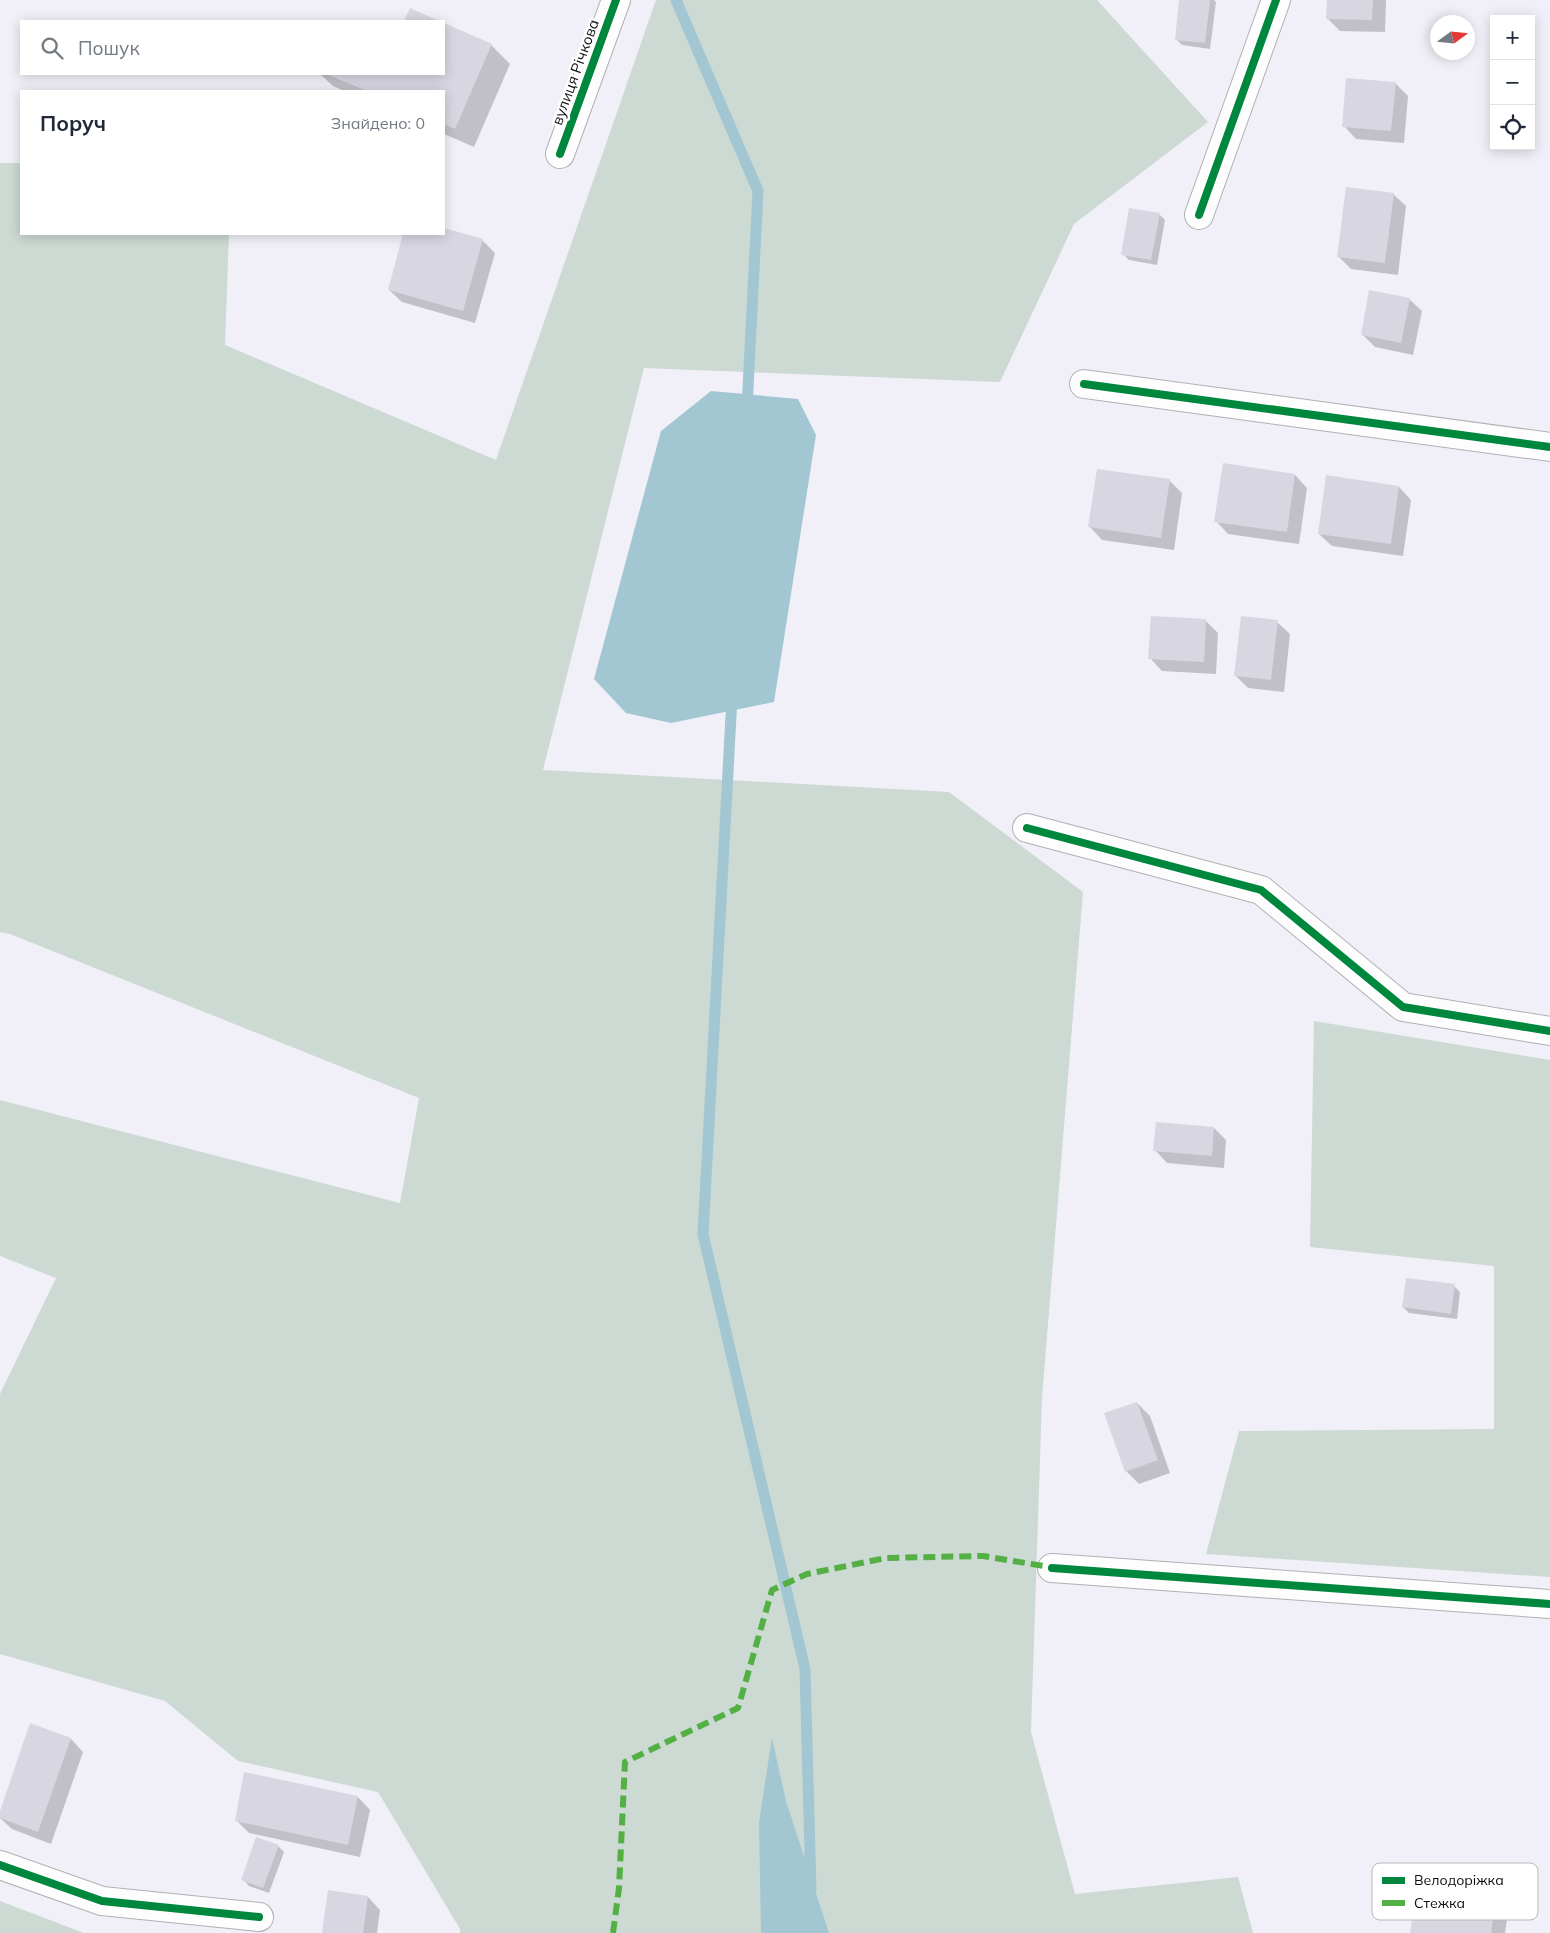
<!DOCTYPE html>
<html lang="uk">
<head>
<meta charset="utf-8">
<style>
  :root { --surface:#fff; --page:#f2f2f3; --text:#1f2937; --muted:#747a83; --line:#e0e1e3 }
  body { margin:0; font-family:Mulish,sans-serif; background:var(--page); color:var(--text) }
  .controls { position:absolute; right:15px; top:15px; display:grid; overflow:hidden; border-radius:0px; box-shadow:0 2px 12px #0003 }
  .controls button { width:45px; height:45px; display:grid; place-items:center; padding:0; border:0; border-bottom:1px solid var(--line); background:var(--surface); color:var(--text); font:25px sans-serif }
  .compass { position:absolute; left:1430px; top:15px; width:45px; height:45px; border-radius:50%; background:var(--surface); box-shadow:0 2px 12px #0003; rotate:75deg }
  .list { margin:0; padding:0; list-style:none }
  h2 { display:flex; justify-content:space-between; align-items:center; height:65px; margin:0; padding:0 20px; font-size:21px }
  h2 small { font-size:16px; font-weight:400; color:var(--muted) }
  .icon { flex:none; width:28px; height:28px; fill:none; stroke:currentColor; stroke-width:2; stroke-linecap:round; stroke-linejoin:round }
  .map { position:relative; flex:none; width:1550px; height:1933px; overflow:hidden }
  .search { position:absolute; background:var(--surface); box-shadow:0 2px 12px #0003; left:20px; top:20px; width:425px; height:55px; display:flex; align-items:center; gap:12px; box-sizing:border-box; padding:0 18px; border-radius:0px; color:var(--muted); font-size:19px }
  .panel { position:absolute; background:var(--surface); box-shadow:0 2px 12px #0003; left:20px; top:90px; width:425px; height:145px; border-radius:0px }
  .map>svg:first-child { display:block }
</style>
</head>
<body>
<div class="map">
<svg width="1550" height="1933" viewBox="0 0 1550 1933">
  <rect width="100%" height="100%" fill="#f1f0f8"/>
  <!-- green -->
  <g fill="#ccdad3">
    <polygon points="656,0 1097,0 1208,122 1074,224 1000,382 644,368 543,770 949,792 1083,892 1042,1398 1031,1732 1075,1894 1238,1877 1253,1933 460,1933 460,1929 378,1792 238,1761 165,1701 0,1654 0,1394 56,1278 0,1256 0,1100 400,1203 419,1098 10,934 0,932 0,163 21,163 21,234 229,234 225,345 496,460"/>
    <polygon points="1314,1021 1550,1060 1550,1577 1206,1554 1239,1431 1494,1429 1494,1266 1310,1247"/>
    <polygon points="0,1901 84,1933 0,1933"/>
  </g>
  <!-- water -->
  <g fill="#a2c7d2">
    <polygon points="711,391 798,399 816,435 774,702 671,723 626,713 594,679 661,431"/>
    <polygon points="772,1738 786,1801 829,1933 761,1933 759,1822"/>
  </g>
  <!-- shadow -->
  <g fill="#0003">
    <polygon points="1180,0 1214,0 1216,2 1210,49 1182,45 1176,39"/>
    <polygon points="1328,0 1386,0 1385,32 1340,31 1327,18"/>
    <polygon points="444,24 491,45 510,64 474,147 444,134 444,91 344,91 333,86 320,74 444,74"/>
    <polygon points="1395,83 1408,96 1404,143 1356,139 1344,126"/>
    <polygon points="1393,194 1406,206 1398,275 1351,269 1338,256"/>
    <polygon points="1159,214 1165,220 1157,265 1129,260 1123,254"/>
    <polygon points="444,230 482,240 495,253 475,323 402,302 389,290 404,234 444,234"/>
    <polygon points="1409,299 1422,311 1413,355 1375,347 1362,334"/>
    <polygon points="1295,475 1307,488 1299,544 1228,534 1216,521"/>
    <polygon points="1169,480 1182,493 1174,550 1102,540 1090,527"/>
    <polygon points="1399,487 1411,500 1403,556 1332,546 1319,534"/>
    <polygon points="1206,621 1218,633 1216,674 1162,671 1150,658"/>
    <polygon points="1277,622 1290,634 1284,692 1248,688 1236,676"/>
    <polygon points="1214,1128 1226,1140 1224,1168 1167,1163 1155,1150"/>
    <polygon points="1454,1286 1460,1292 1457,1319 1409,1313 1403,1307"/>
    <polygon points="1137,1403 1150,1416 1170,1473 1139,1484 1126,1471"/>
    <polygon points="71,1739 83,1752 51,1844 12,1829 0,1818 0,1815"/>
    <polygon points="358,1797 370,1810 360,1857 249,1833 236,1820"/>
    <polygon points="278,1846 284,1852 269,1893 249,1886 243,1879"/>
    <polygon points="1419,1887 1496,1899 1508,1912 1505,1933 1411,1933"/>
    <polygon points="368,1897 380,1910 377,1933 323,1933"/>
  </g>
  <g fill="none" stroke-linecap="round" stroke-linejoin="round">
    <!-- stream -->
    <g stroke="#a2c7d2" stroke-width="11">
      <polyline points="676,0 758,191 747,408"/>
      <polyline points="732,697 703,1234 805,1669 811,1890"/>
    </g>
  </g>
  <!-- building -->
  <g fill="#d8d6e1">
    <polygon points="1179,0 1210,0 1205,43 1175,40"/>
    <polygon points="1327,0 1373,0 1372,20 1326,19"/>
    <polygon points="410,8 439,21 404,21"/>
    <polygon points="444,23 492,44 455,129 444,124 444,91 367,91 326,74 444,74"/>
    <polygon points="1346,78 1396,82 1391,131 1342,127"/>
    <polygon points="1346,187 1394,193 1385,263 1337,257"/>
    <polygon points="1129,208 1160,213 1151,260 1121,255"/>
    <polygon points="444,228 483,239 463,311 388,290 403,234 444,234"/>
    <polygon points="1369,290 1410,298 1401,343 1361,335"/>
    <polygon points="1223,463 1295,474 1287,532 1214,522"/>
    <polygon points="1097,469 1170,479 1161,538 1088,527"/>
    <polygon points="1326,475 1399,486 1391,544 1318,534"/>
    <polygon points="1151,616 1206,619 1204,662 1148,659"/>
    <polygon points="1241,616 1278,620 1271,680 1234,676"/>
    <polygon points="1156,1122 1214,1127 1212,1156 1153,1151"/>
    <polygon points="1406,1278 1455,1284 1451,1314 1402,1307"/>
    <polygon points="1137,1402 1158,1460 1125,1472 1104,1413"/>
    <polygon points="30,1723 71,1738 38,1832 0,1818 0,1811"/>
    <polygon points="244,1772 358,1796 348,1845 235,1821"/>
    <polygon points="256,1837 279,1845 263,1888 241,1880"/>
    <polygon points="1418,1885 1496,1898 1491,1933 1410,1933"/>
    <polygon points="328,1890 368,1896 363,1933 322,1933"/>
  </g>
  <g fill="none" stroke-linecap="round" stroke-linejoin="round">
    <!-- minor casing -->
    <g stroke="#b1b0b6" stroke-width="30">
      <g id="minor">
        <polyline points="560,154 616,0"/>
        <polyline points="1199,215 1276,0"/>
        <polyline points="1084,384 1550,447"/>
        <polyline points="1027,828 1261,890 1403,1007 1550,1031"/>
        <polyline points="1052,1568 1550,1604"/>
        <polyline points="0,1865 102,1901 259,1917"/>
      </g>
    </g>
    <!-- minor -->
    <use href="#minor" stroke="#fdfdfe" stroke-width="28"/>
    <!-- quiet -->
    <polyline stroke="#54b044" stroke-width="6" stroke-dasharray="12 6" stroke-linecap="butt" points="613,1933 619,1888 625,1762 738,1708 772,1590 807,1574 886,1558 983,1556 1056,1568"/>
    <!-- cycleway casing -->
    <g stroke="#fff" stroke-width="11">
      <g id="cycleway">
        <polyline points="560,154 616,0"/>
        <polyline points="1199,215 1276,0"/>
        <polyline points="1084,384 1550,447"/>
        <polyline points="1027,828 1261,890 1403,1007 1550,1031"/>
        <polyline points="1052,1568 1550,1604"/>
        <polyline points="0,1865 102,1901 259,1917"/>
      </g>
    </g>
    <!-- cycleway -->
    <use href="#cycleway" stroke="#00873e" stroke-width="8"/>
  </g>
  <g text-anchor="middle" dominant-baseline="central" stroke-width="5" stroke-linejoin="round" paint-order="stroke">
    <!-- street labels -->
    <g font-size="15" fill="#0f0e13" stroke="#fff">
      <text transform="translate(575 72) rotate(-70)">вулиця Річкова</text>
    </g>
  </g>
  <!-- legend -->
  <rect x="1372" y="1863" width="166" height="57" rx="8" fill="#fff" stroke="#b7b7b8" stroke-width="1"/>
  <rect x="1382" y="1877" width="23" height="7" fill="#00873e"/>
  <rect x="1382" y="1900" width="23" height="6" fill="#54b044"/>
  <g font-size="14" fill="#0f0e13">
    <text x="1414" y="1885">Велодоріжка</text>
    <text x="1414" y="1908">Стежка</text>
  </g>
</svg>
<div class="controls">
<button>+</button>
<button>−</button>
<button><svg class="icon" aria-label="locate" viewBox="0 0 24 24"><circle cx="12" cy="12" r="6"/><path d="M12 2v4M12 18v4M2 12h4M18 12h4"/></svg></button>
</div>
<svg class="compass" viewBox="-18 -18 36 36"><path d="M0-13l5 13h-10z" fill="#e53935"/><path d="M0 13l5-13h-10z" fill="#747a83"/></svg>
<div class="search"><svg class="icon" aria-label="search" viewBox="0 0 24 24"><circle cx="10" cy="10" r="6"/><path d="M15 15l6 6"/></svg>Пошук</div>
<section class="panel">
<h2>Поруч<small>Знайдено: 0</small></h2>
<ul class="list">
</ul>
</section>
</div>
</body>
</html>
